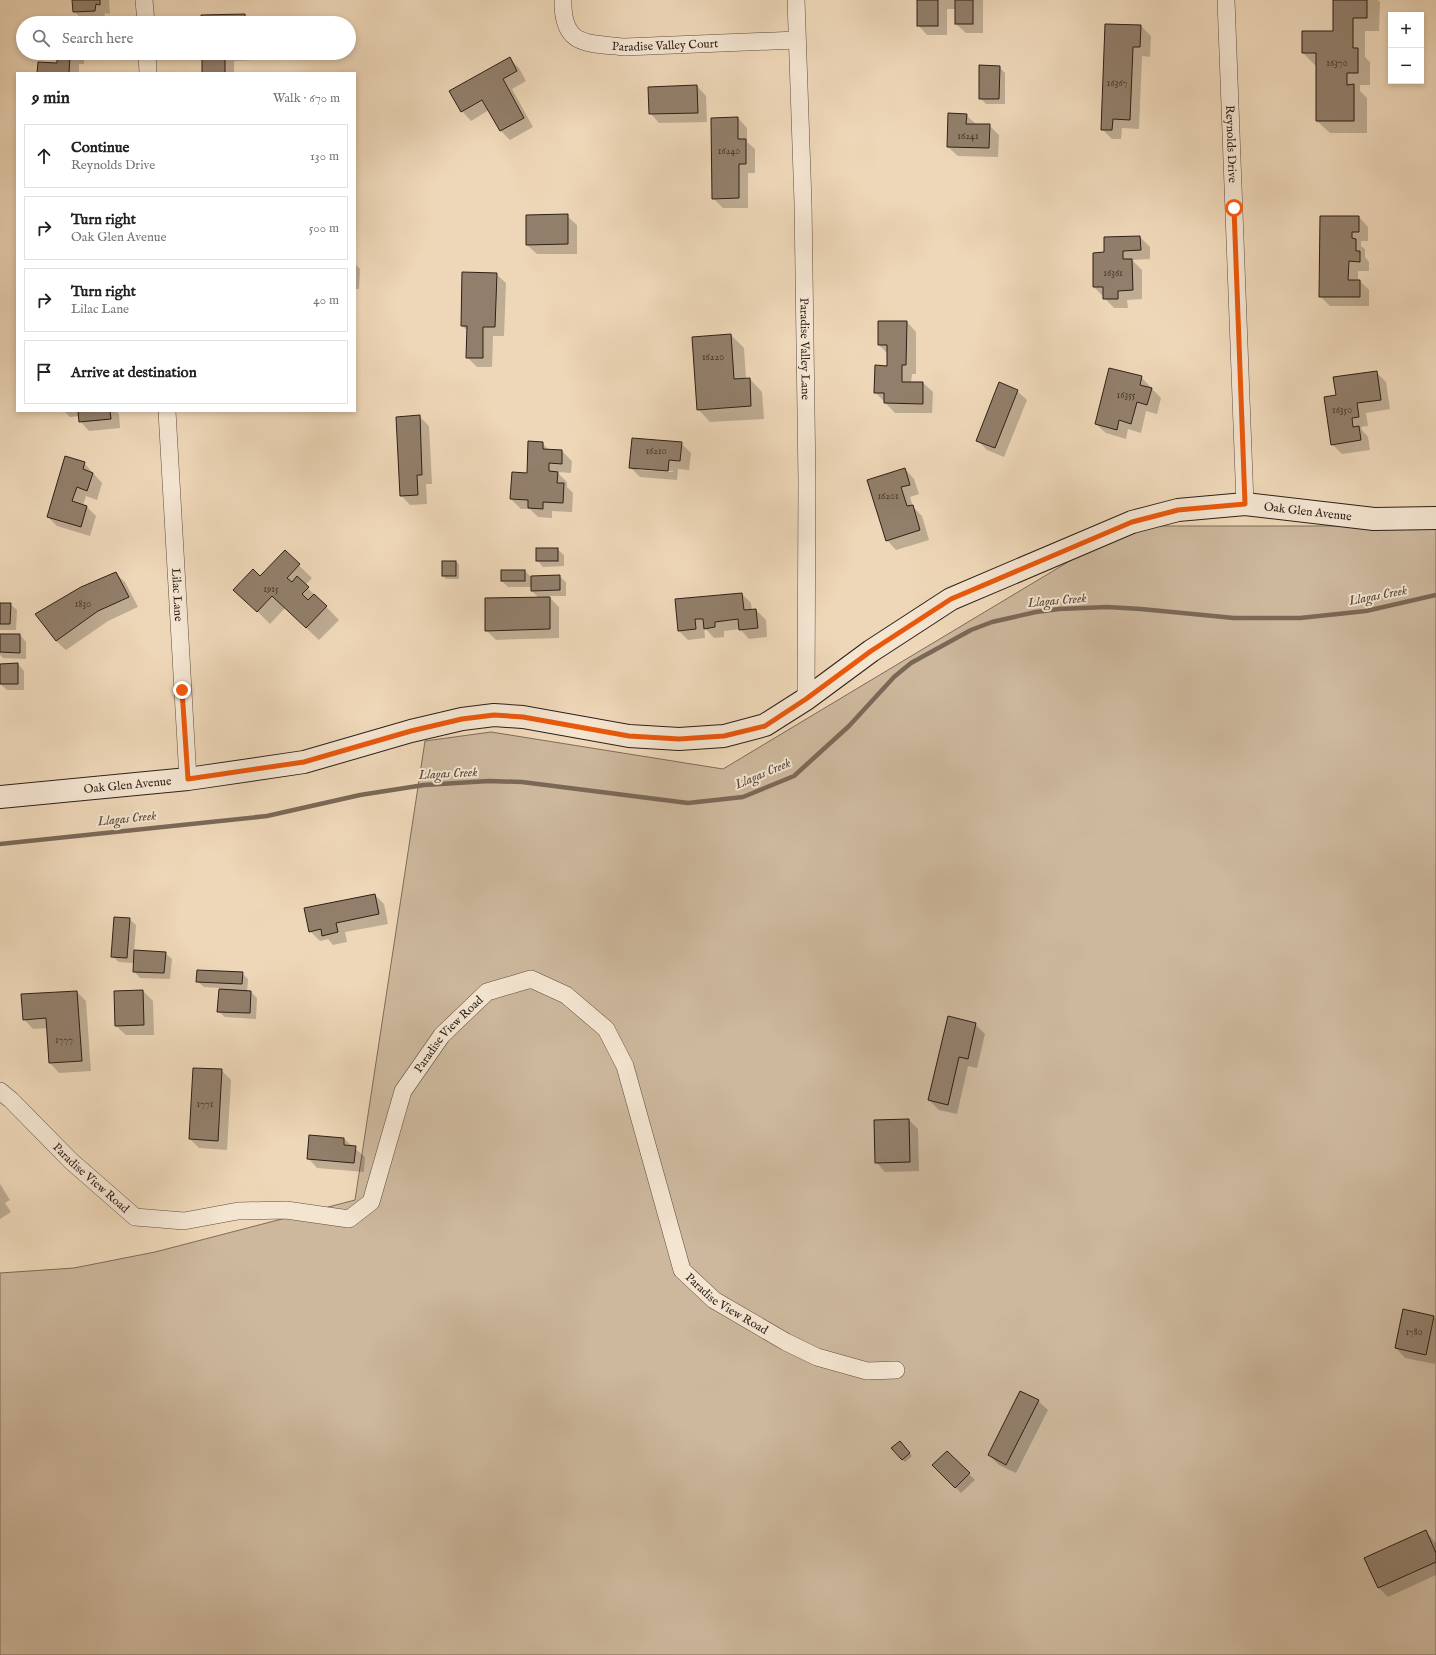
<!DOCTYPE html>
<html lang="en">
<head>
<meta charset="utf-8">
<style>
  :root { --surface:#fff; --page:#f6f6f6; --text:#222; --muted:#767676; --line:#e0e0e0 }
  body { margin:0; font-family:"IM FELL English",serif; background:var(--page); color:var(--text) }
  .controls { position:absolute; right:12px; top:12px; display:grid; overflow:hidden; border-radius:0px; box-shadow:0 2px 6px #0003 }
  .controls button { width:36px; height:36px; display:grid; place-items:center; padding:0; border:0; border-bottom:1px solid var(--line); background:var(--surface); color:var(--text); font:20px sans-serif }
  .stop { position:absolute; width:12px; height:12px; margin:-9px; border:3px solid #ea580c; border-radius:50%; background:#fff }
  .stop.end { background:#ea580c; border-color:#fff; box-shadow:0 1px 4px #0008 }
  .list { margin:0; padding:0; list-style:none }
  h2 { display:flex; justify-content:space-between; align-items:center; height:52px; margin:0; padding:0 16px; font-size:17px }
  h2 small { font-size:13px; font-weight:400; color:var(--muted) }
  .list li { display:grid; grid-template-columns:26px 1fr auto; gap:12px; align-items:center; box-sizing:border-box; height:64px; margin:0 8px 8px; padding:0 8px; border:1px solid var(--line); border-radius:0px }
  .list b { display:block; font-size:15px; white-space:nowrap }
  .list p { margin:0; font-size:13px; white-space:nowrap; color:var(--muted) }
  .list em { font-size:13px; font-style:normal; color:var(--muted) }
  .icon { flex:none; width:22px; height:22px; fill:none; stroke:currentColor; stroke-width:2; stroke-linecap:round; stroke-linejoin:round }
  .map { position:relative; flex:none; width:1436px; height:1655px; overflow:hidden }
  .search { position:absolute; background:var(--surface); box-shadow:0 2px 6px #0003; left:16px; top:16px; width:340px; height:44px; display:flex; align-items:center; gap:10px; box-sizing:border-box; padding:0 14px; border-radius:22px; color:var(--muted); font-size:15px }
  .panel { position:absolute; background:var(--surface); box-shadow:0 2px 6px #0003; left:16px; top:72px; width:340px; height:340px; border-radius:0px }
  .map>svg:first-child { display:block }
</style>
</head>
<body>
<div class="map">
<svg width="1436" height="1655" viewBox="0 0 1436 1655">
  <rect width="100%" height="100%" fill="#eed7b8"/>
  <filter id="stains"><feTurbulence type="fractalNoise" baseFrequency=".005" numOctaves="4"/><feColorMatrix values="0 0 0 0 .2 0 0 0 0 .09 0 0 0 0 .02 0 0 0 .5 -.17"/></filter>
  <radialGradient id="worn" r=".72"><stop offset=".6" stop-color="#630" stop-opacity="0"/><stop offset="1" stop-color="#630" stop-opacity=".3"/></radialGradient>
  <!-- green -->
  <polygon fill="#cdb89d" stroke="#7e6c5a" points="1128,526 1436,526 1436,1655 0,1655 0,1273 74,1268 155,1252 355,1200 425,741 491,732 723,769"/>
  <!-- shadow -->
  <g fill="#0003" fill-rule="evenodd">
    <polygon points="73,0 109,0 110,14 105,13 104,20 84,21 74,11"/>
    <polygon points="918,0 983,0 983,33 966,33 956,24 956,9 947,9 947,35 927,35 918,25"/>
    <polygon points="1334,0 1378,0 1380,2 1379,31 1365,31 1365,57 1370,62 1370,85 1360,85 1360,91 1367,98 1367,133 1330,133 1317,121 1316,66 1303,53 1334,32"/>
    <polygon points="245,15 253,23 202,23"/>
    <polygon points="1106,25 1141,26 1151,36 1150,57 1142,56 1139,129 1122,128 1121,139 1112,139 1102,129"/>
    <polygon points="58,53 84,53 84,64 79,64 79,73 38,73 58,64"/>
    <polygon points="203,53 255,53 255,60 234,61 234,73 203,73"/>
    <polygon points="510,59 519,68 526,81 512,89 533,127 510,140 501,131 489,110 471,121 462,111"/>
    <polygon points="999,67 1005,73 1005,104 986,104 980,98"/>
    <polygon points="697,86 706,96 707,122 659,123 650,113"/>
    <polygon points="966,115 976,124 989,125 999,135 998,157 958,156 948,147"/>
    <polygon points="738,118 747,128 747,142 755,149 755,173 748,173 748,208 723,208 713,198"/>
    <polygon points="567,216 577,225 577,254 537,254 527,245"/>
    <polygon points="1359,217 1368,227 1368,241 1361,241 1361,246 1365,249 1365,257 1369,262 1369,271 1358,271 1358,281 1360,281 1369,290 1369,306 1330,306 1320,296"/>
    <polygon points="1140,237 1150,247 1150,259 1132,260 1142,270 1142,299 1127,300 1128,308 1114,308 1094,287 1105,253"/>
    <polygon points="355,264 360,269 359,289 355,289"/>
    <polygon points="496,274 506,283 504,336 493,336 492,367 477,367 467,357 468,331 462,326"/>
    <polygon points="907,322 916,332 916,374 912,374 911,383 923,383 933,392 932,413 895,413 875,392 888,367 888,354 879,345"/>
    <polygon points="731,335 744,348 746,379 750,379 762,392 764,419 710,422 698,409"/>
    <polygon points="1376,372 1386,382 1390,409 1366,413 1368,426 1361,427 1362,430 1368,437 1370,450 1342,454 1332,444 1337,396"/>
    <polygon points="1141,377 1161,398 1157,414 1146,411 1141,433 1128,429 1126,439 1106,433 1096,424"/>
    <polygon points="1017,391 1027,400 1004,457 987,450 977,440"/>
    <polygon points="64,411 116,411 119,414 120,428 89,431 80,421 79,416 70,417"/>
    <polygon points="419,416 429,426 432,484 426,484 427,504 410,505 401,495"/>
    <polygon points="542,443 550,451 562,451 572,461 571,473 557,472 567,482 567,487 573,493 572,512 552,511 552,518 538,517 530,509 521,509 511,499 528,474"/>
    <path d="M681 443 691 453 689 470 678 469 677 480 640 477 630 467ZM639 468 673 471V472L639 470Z"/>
    <polygon points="84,463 102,483 97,500 86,496 83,506 87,507 96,516 90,536 57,526 48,517"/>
    <polygon points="905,469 914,479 919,494 910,497 913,507 922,516 929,540 896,550 887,540"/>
    <polygon points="557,549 564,555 564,566 543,567 537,560"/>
    <polygon points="285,552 312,578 305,585 339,620 319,640 285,608 270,624 248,602 260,577"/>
    <polygon points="443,562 456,562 459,564 459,579 446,579 443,576"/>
    <polygon points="525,571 531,577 559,576 566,582 566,596 548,596 559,607 559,638 496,640 486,630 539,598 532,591 532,587 508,587 502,581"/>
    <polygon points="115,573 125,582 138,607 108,621 66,650 56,641"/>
    <polygon points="742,594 751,603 752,611 756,610 766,620 767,637 749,639 740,629 724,631 724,637 714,638 704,627 705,638 688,640 679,631 676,600"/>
    <polygon points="0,604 10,604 17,610 16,630 0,630"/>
    <polygon points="0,635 20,635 26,642 26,659 3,658 0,655"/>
    <polygon points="18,664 24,671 24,690 7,690 0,684"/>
    <polygon points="375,895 384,904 388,924 345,932 347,942 333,945 328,939 320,941 310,931"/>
    <polygon points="129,919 136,925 134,951 165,953 172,959 170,979 140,978 134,971 134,963 119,962 112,956"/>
    <polygon points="242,973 248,979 247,992 251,992 257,998 256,1019 225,1017 218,1011 220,988 204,987 197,981"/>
    <polygon points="143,991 153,1001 154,1035 126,1035 116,1026"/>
    <polygon points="77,992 86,1001 91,1071 59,1073 50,1063 48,1028 33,1029 24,1019"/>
    <polygon points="975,1024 985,1034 977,1068 968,1066 957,1114 939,1110 929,1100"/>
    <polygon points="221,1070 231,1080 227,1150 199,1148 190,1139"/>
    <polygon points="909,1120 918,1129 919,1171 885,1172 876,1162"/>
    <polygon points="344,1139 365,1157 364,1172 317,1168 308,1158"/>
    <polygon points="0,1184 10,1200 5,1203 11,1212 0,1219"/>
    <polygon points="1404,1310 1434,1317 1436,1319 1435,1364 1405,1358 1396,1348"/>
    <polygon points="1038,1401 1048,1410 1016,1473 999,1465 989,1455"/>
    <polygon points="902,1445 912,1456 905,1462 902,1459"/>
    <polygon points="947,1452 975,1480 961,1493 934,1465"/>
    <polygon points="1425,1531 1436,1543 1436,1575 1388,1597 1379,1588"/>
  </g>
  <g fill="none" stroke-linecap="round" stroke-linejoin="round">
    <!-- stream -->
    <polyline stroke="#7a6857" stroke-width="4.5" points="0,844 267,816 360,795 424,785 489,781 522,782 688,803 743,797 794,776 849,726 894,677 911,663 971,630 992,622 1036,612 1059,609 1107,607 1141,609 1234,618 1300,618 1366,611 1436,595"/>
  </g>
  <!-- building -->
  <g fill="#927f6b" stroke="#2e1f17">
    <polygon points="72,0 100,0 100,5 96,4 95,11 73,12"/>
    <rect x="917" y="0" width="21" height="26"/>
    <rect x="955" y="0" width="18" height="24"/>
    <polygon points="1333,0 1367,0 1367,18 1353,18 1353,48 1358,48 1358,73 1347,73 1347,85 1354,84 1354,121 1316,121 1316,53 1302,53 1302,31 1333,31"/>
    <polygon points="245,14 245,23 201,23 201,15"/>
    <polygon points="1105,24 1141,25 1140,47 1133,47 1130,120 1113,119 1112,130 1101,130"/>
    <polygon points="57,53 75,53 75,55 70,55 69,73 37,73 38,62 57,63"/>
    <rect x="202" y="53" width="23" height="20"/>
    <polygon points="510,57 517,71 503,79 524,118 500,131 482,100 461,112 449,91"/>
    <polygon points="979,65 1000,66 999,99 979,99"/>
    <polygon points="697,85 698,113 649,114 648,87"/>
    <polygon points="948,113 967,114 966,124 990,124 989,148 947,147"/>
    <polygon points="738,117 738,139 746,139 746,164 739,164 739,198 712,199 711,118"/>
    <polygon points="568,214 568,244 526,245 526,215"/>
    <polygon points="1320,216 1359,216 1359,232 1352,232 1352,238 1356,239 1356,251 1360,251 1360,262 1349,261 1348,280 1360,280 1360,297 1319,297"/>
    <polygon points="1140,236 1141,250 1123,251 1123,259 1132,259 1133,290 1118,291 1118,299 1103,299 1103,287 1093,287 1093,253 1104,252 1104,237"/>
    <polygon points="462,272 497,273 495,327 483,327 483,358 466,358 467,326 461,326"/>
    <polygon points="878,321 907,321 906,365 902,365 902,382 923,382 923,404 884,403 884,393 874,393 875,365 887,366 887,345 878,345"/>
    <polygon points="731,334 734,379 750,378 751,406 697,410 692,337"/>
    <polygon points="1109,368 1142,376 1140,385 1152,388 1147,405 1137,402 1131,424 1119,420 1117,430 1095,424"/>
    <polygon points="1377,371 1381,400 1357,403 1359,417 1352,418 1353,427 1359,426 1361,440 1331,445 1324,397 1336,395 1333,377"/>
    <polygon points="999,382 1018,390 995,448 976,441"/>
    <polygon points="78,411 110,411 111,419 79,422"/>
    <polygon points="420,415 422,475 417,475 418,495 400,496 396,417"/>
    <polygon points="632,438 682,442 680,461 669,460 668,471 629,468"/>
    <polygon points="528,441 543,442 543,449 562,450 562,464 549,463 549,471 558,472 557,483 564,483 563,503 543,502 543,509 528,508 528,500 510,499 512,472 527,473"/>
    <polygon points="65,456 85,462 83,469 93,473 87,491 77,487 72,501 87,506 81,527 47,517"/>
    <polygon points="905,468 910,485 901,487 907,506 913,505 920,530 886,541 867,480"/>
    <rect x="536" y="548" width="22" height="13"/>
    <polygon points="285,550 300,564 287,578 292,582 297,576 309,587 302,594 308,600 314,594 327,606 306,628 272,596 257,612 233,590 253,569 260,576"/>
    <rect x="442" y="561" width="14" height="15"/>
    <rect x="501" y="570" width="24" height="11"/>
    <polygon points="116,572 129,597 98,611 56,641 35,614 81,587"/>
    <polygon points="560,575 560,590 531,591 531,576"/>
    <polygon points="742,593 744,610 756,609 758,628 739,630 738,619 715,622 715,627 704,629 703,619 695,619 696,629 678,631 675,599"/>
    <polygon points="550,597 550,629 485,631 485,598"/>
    <polygon points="0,603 11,603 10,624 0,624"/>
    <polygon points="0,634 20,634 20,653 0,652"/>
    <polygon points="18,663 18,684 0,684 0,664"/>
    <polygon points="375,894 379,914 336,923 338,932 322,936 321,929 309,932 304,908"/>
    <polygon points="114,917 130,918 127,958 111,957"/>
    <polygon points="134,950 166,952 164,973 133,972"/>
    <polygon points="197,970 243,972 242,984 196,982"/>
    <polygon points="219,989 251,991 250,1013 217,1012"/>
    <polygon points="143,990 144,1025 115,1026 114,991"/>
    <polygon points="77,991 82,1061 49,1063 46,1018 23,1020 21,994"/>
    <polygon points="948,1016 976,1023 968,1059 959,1057 948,1105 928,1100"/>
    <polygon points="193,1068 222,1069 218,1141 189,1139"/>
    <polygon points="909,1119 910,1162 875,1163 874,1120"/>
    <polygon points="309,1135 344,1138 344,1145 356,1146 354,1163 307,1159"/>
    <polygon points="1403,1309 1434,1316 1426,1355 1395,1348"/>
    <polygon points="1020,1391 1039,1400 1006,1465 988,1455"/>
    <polygon points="900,1441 910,1453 902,1460 891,1448"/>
    <polygon points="947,1451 970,1473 955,1488 932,1465"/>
    <polygon points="1426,1530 1436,1553 1436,1562 1378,1588 1364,1558"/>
  </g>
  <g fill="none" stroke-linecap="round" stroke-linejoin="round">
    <!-- street casing -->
    <g stroke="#5e4d3f" stroke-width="18">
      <g id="street">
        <polyline points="144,0 146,23"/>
        <path id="s1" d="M563 0C562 47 587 43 625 47L797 40"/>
        <path id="s2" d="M796 0 803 203 807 482 806 699"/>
        <path id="s3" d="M1226 0 1245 504"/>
        <polyline points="147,53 148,73"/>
        <path id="s4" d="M167 411 188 779"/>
        <path id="s5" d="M0 1091 11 1100 71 1161 135 1217 184 1221 238 1211 286 1210 349 1219 371 1202 403 1091 442 1035 487 992 531 979 566 995 606 1029 625 1066 682 1270 714 1300 786 1342 817 1357 867 1371 896 1370"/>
      </g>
    </g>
    <!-- secondary casing -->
    <g stroke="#2e1f17" stroke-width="24">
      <g id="secondary">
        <path id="s6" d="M0 797 188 779 304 762 411 731 462 719 494 715 523 717 629 736 679 739 724 736 765 725 806 699 871 651 951 599 1132 522 1178 510 1245 504 1374 519 1436 518"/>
      </g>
    </g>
    <!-- street -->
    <use href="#street" stroke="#f4e5d1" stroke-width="17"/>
    <!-- secondary -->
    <use href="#secondary" stroke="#f4e5d1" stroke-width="22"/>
  </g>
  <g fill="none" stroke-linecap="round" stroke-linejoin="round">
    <!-- route -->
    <polyline stroke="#ea580c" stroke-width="5" points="182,690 188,779 304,762 411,731 462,719 494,715 523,717 629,736 679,739 724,736 765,726 806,699 871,651 951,599 1132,522 1178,510 1245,504 1234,208"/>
  </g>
  <g text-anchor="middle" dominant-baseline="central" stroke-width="4" stroke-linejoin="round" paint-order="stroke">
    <!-- number labels -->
    <g font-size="10" fill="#47372c">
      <text x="1337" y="63">16370</text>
      <text x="1117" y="83">16367</text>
      <text x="968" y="136">16241</text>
      <text x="729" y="151">16240</text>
      <text x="1113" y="273">16361</text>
      <text x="713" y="357">16220</text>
      <text x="1126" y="395">16355</text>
      <text x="1342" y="410">16350</text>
      <text x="656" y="451">16210</text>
      <text x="888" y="496">16201</text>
      <text x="271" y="589">1915</text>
      <text x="83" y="604">1830</text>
      <text x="64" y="1040">1777</text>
      <text x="205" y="1104">1771</text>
      <text x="1414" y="1332">1780</text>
    </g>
    <!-- street labels -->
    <g font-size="12" fill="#2e1f17" stroke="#f4e5d1">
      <text stroke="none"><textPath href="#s1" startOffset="132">Paradise Valley Court</textPath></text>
      <text stroke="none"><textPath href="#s3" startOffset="144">Reynolds Drive</textPath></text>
      <text stroke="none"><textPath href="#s2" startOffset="349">Paradise Valley Lane</textPath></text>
      <text stroke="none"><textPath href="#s6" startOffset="1376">Oak Glen Avenue</textPath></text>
      <text stroke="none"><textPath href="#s4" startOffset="184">Lilac Lane</textPath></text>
      <text stroke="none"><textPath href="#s6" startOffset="128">Oak Glen Avenue</textPath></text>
      <text stroke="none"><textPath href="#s5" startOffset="617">Paradise View Road</textPath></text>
      <text stroke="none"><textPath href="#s5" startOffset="126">Paradise View Road</textPath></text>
      <text stroke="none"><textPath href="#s5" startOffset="1121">Paradise View Road</textPath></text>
    </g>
    <!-- water labels -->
    <g font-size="13" font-style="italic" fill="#5a493c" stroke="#f4e5d1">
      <text transform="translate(1378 596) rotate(-11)">Llagas Creek</text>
      <text transform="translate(1057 601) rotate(-5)">Llagas Creek</text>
      <text transform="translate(448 774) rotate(-3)">Llagas Creek</text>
      <text transform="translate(763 774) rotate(-23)">Llagas Creek</text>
      <text transform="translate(127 819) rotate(-6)">Llagas Creek</text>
    </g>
  </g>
  <rect width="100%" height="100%" filter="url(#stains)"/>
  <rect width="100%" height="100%" fill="url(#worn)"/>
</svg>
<div class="controls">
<button>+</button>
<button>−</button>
</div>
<div class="stop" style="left:1234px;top:208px"></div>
<div class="stop end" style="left:182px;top:690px"></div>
<div class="search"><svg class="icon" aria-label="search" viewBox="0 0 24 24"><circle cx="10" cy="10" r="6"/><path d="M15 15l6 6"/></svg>Search here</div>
<section class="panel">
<h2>9 min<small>Walk · 670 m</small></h2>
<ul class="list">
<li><svg class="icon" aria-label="ahead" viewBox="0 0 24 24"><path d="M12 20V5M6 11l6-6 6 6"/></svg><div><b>Continue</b><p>Reynolds Drive</p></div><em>130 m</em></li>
<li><svg class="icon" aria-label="right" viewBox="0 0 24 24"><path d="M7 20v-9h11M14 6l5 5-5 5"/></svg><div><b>Turn right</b><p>Oak Glen Avenue</p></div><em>500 m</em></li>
<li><svg class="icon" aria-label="right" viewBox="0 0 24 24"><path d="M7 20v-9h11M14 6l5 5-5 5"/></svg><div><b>Turn right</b><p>Lilac Lane</p></div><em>40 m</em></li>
<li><svg class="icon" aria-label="arrive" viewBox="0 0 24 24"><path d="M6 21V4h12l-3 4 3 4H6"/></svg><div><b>Arrive at destination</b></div></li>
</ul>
</section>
</div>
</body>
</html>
